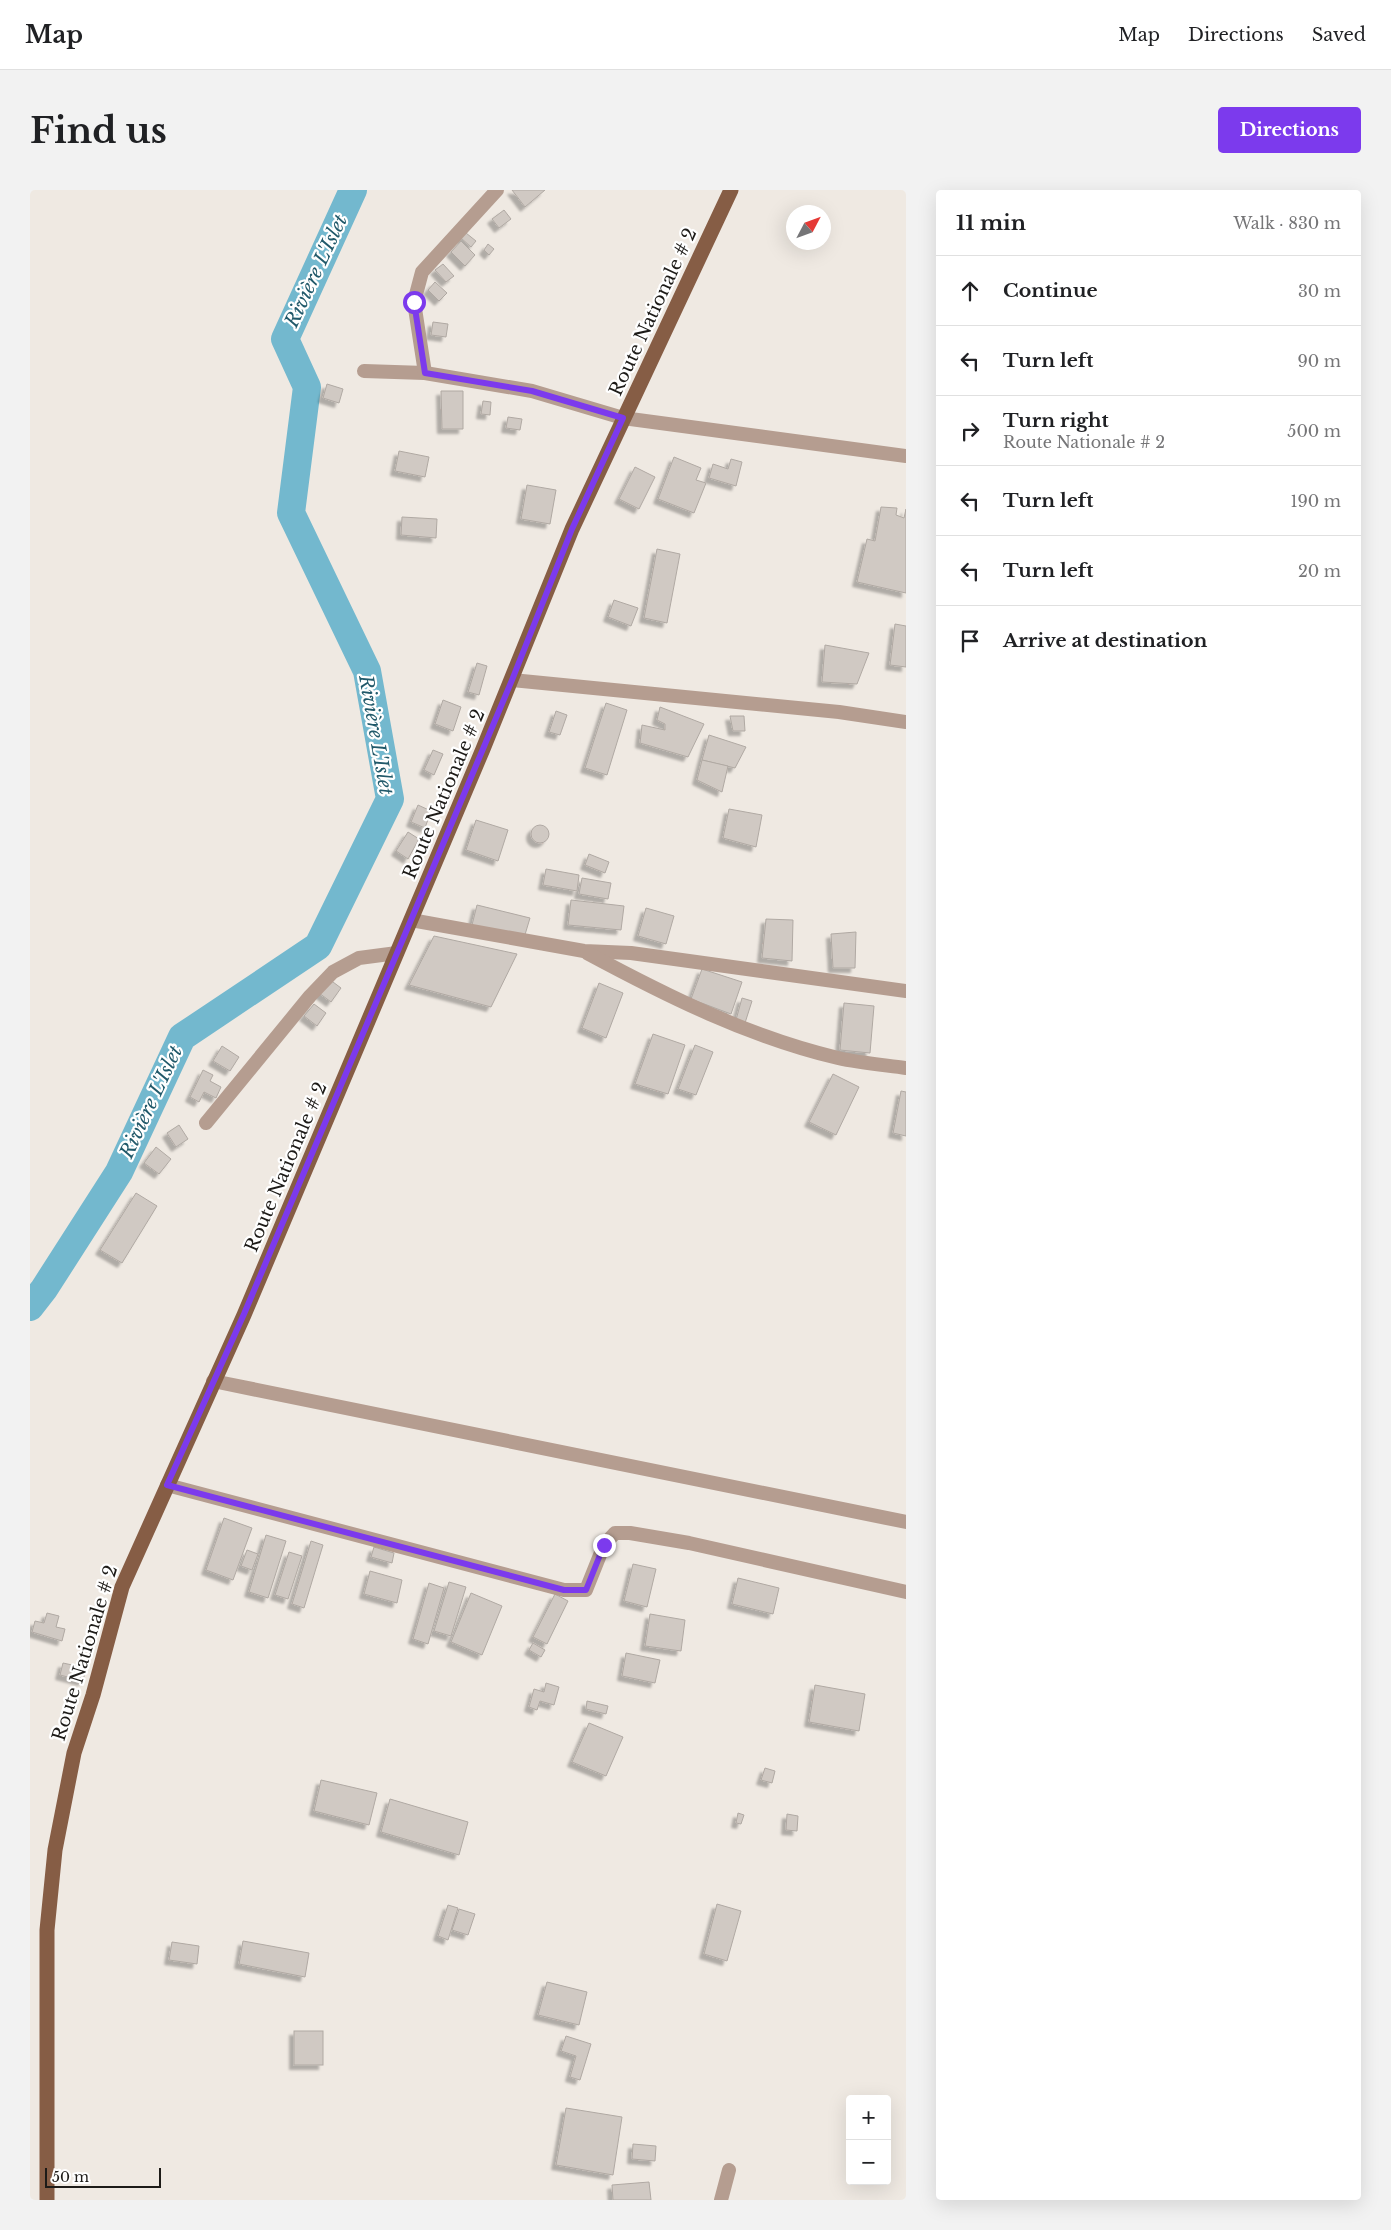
<!DOCTYPE html>
<html lang="en">
<head>
<meta charset="utf-8">
<style>
  :root { --surface:#fff; --page:#f2f2f2; --text:#202124; --muted:#757577; --line:#e0e0e0; --accent:#7c3aed }
  body { margin:0; font-family:"Libre Baskerville",serif; background:var(--page); color:var(--text) }
  .controls { position:absolute; right:15px; bottom:15px; display:grid; overflow:hidden; border-radius:5px; box-shadow:0 5px 20px #0002 }
  .controls button { width:45px; height:45px; display:grid; place-items:center; padding:0; border:0; border-bottom:1px solid var(--line); background:var(--surface); color:var(--text); font:25px sans-serif }
  .compass { position:absolute; left:756px; top:15px; width:45px; height:45px; border-radius:50%; background:var(--surface); box-shadow:0 5px 20px #0002; rotate:49deg }
  .scale { position:absolute; left:15px; bottom:12px; width:116px; box-sizing:border-box; padding-left:5px; border:2px solid #1d1b18; border-top:0; font-size:14px; line-height:18px; white-space:nowrap; color:#1d1b18; -webkit-text-stroke:4px #fff; paint-order:stroke }
  .stop { position:absolute; width:15px; height:15px; margin:-11px; border:4px solid #7c3aed; border-radius:50%; background:#fff }
  .stop.end { background:#7c3aed; border-color:#fff; box-shadow:0 1px 5px #0008 }
  .list { margin:0; padding:0; list-style:none }
  h2 { display:flex; justify-content:space-between; align-items:center; height:65px; margin:0; padding:0 20px; font-size:21px }
  h2 small { font-size:16px; font-weight:400; color:var(--muted) }
  .list li { display:grid; grid-template-columns:32px 1fr auto; gap:15px; align-items:center; box-sizing:border-box; height:70px; padding:0 20px; border-top:1px solid var(--line) }
  .list b { display:block; font-size:19px; white-space:nowrap }
  .list p { margin:0; font-size:16px; white-space:nowrap; color:var(--muted) }
  .list em { font-size:16px; font-style:normal; color:var(--muted) }
  .icon { flex:none; width:28px; height:28px; fill:none; stroke:currentColor; stroke-width:2; stroke-linecap:round; stroke-linejoin:round }
  .map { position:relative; flex:none; width:876px; height:2010px; overflow:hidden; border-radius:5px }
  header { display:flex; align-items:center; gap:30px; box-sizing:border-box; height:70px; padding:0 25px; background:var(--surface); border-bottom:1px solid var(--line) }
  header strong { font-size:24px }
  nav { display:flex; gap:28px; margin-inline-start:auto; font-size:18px }
  .intro { display:flex; align-items:center; justify-content:space-between; box-sizing:border-box; height:120px; padding:0 30px }
  h1 { margin:0; font-size:35px }
  .button { padding:12px 22px; border-radius:5px; background:var(--accent); color:#fff; font-size:18px; font-weight:700 }
  main { display:flex; gap:30px; padding:0 30px }
  aside { flex:1; background:var(--surface); border-radius:5px; box-shadow:0 5px 20px #0002 }
  .map>svg:first-child { display:block }
</style>
</head>
<body>
<header>
<strong>Map</strong>
<nav><a>Map</a><a>Directions</a><a>Saved</a></nav>
</header>
<div class="intro"><h1>Find us</h1><a class="button">Directions</a></div>
<main>
<div class="map">
<svg width="876" height="2010" viewBox="0 0 876 2010">
  <defs>
    <filter id="shadow"><feDropShadow dx="-4.5" dy="4.5" stdDeviation="1" flood-color="#0004"/></filter>
  </defs>
  <rect width="100%" height="100%" fill="#efe9e2"/>
  <g fill="none" stroke-linecap="round" stroke-linejoin="round">
    <!-- river -->
    <polyline stroke="#73b8ce" stroke-width="28" points="0,1117 14,1099 89,982 152,847 288,756 360,609 337,481 261,323 277,197 255,149 323,0"/>
  </g>
  <!-- building -->
  <g fill="#d0c9c3" stroke="#b0a9a3" filter="url(#shadow)">
    <polygon points="482,0 515,0 495,17"/>
    <polygon points="474,20 481,29 469,38 462,29"/>
    <polygon points="436,43 446,51 441,57 431,48"/>
    <polygon points="431,51 445,65 435,76 421,62"/>
    <polygon points="458,54 464,59 459,65 454,60"/>
    <polygon points="413,74 424,86 416,92 405,80"/>
    <polygon points="405,92 417,103 409,111 398,100"/>
    <polygon points="403,132 418,134 416,147 401,145"/>
    <polygon points="297,194 313,199 309,213 293,208"/>
    <polygon points="411,201 433,201 433,239 412,239"/>
    <polygon points="453,211 461,212 460,225 451,224"/>
    <polygon points="478,227 492,229 490,240 476,238"/>
    <polygon points="369,261 399,267 395,287 365,281"/>
    <polygon points="644,267 671,278 666,290 676,293 664,323 628,309"/>
    <polygon points="701,269 712,272 706,296 679,288 683,274 698,279"/>
    <polygon points="605,277 625,287 609,319 589,309"/>
    <polygon points="497,295 526,300 520,334 491,329"/>
    <polygon points="851,317 867,318 866,325 874,328 876,319 876,403 827,392 837,349 845,351"/>
    <polygon points="372,327 407,329 406,348 371,345"/>
    <polygon points="627,359 650,364 637,433 614,428"/>
    <polygon points="584,410 608,418 601,436 578,427"/>
    <polygon points="865,434 876,436 876,477 860,475"/>
    <polygon points="795,455 839,463 827,494 792,492"/>
    <polygon points="447,473 457,476 449,505 438,502"/>
    <polygon points="413,510 431,517 423,541 405,534"/>
    <polygon points="576,513 597,520 577,585 555,578"/>
    <polygon points="630,517 674,534 658,567 610,553 612,535 635,540 635,534 627,530"/>
    <polygon points="526,521 537,525 530,545 519,542"/>
    <polygon points="700,526 714,526 715,541 703,541"/>
    <polygon points="679,545 716,557 705,578 672,570"/>
    <polygon points="403,560 413,564 404,585 394,580"/>
    <polygon points="672,570 698,576 692,602 667,590"/>
    <polygon points="388,615 401,621 395,638 381,632"/>
    <polygon points="699,619 732,625 726,657 693,648"/>
    <polygon points="446,630 478,640 468,671 436,660"/>
    <circle cx="510" cy="644" r="9"/>
    <polygon points="378,642 389,649 378,669 366,661"/>
    <polygon points="559,664 579,672 575,683 555,675"/>
    <polygon points="516,679 549,685 547,701 513,695"/>
    <polygon points="552,688 581,693 578,709 549,704"/>
    <polygon points="541,710 594,716 591,740 538,735"/>
    <polygon points="447,715 500,728 494,748 442,735"/>
    <polygon points="616,718 644,726 636,754 608,746"/>
    <polygon points="736,729 763,730 762,771 732,768"/>
    <polygon points="826,742 825,778 803,778 801,744"/>
    <polygon points="404,746 487,764 461,817 379,795"/>
    <polygon points="672,779 712,792 701,824 661,809"/>
    <polygon points="299,789 311,798 301,812 289,803"/>
    <polygon points="569,793 593,803 576,848 552,838"/>
    <polygon points="712,808 722,811 715,833 706,830"/>
    <polygon points="814,813 844,816 840,863 810,860"/>
    <polygon points="284,814 296,823 287,836 274,826"/>
    <polygon points="623,844 655,855 638,904 605,894"/>
    <polygon points="665,855 683,862 666,905 648,899"/>
    <polygon points="192,856 209,867 200,881 183,871"/>
    <polygon points="173,880 183,885 180,891 191,897 186,908 174,902 169,912 160,907"/>
    <polygon points="803,884 829,897 806,945 779,932"/>
    <polygon points="871,901 876,902 876,946 863,943"/>
    <polygon points="149,935 158,949 146,957 137,943"/>
    <polygon points="126,957 141,969 129,984 114,973"/>
    <polygon points="106,1003 127,1016 92,1073 70,1060"/>
    <polygon points="194,1328 222,1338 203,1390 176,1380"/>
    <polygon points="236,1345 256,1351 238,1408 219,1402"/>
    <polygon points="281,1351 293,1355 274,1418 262,1414"/>
    <polygon points="344,1357 364,1363 362,1373 341,1367"/>
    <polygon points="217,1360 228,1364 222,1380 211,1376"/>
    <polygon points="259,1362 272,1366 258,1409 245,1405"/>
    <polygon points="603,1374 626,1379 617,1417 594,1411"/>
    <polygon points="340,1381 372,1390 367,1413 334,1404"/>
    <polygon points="708,1388 749,1398 743,1424 702,1414"/>
    <polygon points="419,1392 436,1397 421,1446 404,1441"/>
    <polygon points="399,1393 414,1398 398,1454 383,1449"/>
    <polygon points="441,1403 472,1416 452,1465 421,1452"/>
    <polygon points="525,1404 538,1411 517,1454 503,1447"/>
    <polygon points="17,1423 29,1426 26,1437 35,1439 32,1451 2,1442 5,1431 14,1433"/>
    <polygon points="620,1424 655,1430 651,1461 615,1456"/>
    <polygon points="503,1453 515,1460 511,1467 499,1460"/>
    <polygon points="596,1463 630,1470 625,1493 592,1486"/>
    <polygon points="33,1473 56,1478 53,1491 30,1485"/>
    <polygon points="516,1493 529,1497 524,1515 510,1511 507,1520 499,1517 504,1499 514,1502"/>
    <polygon points="785,1495 835,1504 829,1541 779,1532"/>
    <polygon points="557,1511 578,1516 576,1524 556,1519"/>
    <polygon points="559,1533 593,1547 576,1586 542,1572"/>
    <polygon points="735,1578 745,1581 742,1593 731,1590"/>
    <polygon points="291,1590 347,1603 339,1635 284,1621"/>
    <polygon points="360,1609 438,1632 429,1665 351,1642"/>
    <polygon points="708,1623 714,1625 711,1634 706,1633"/>
    <polygon points="757,1624 768,1626 767,1641 756,1640"/>
    <polygon points="687,1714 711,1721 697,1771 674,1764"/>
    <polygon points="418,1715 428,1718 418,1750 408,1746"/>
    <polygon points="429,1719 445,1724 438,1745 422,1740"/>
    <polygon points="213,1751 279,1763 275,1787 209,1774"/>
    <polygon points="142,1752 169,1756 167,1774 139,1770"/>
    <polygon points="517,1792 557,1802 549,1835 508,1825"/>
    <rect x="264" y="1841" width="29" height="34"/>
    <polygon points="536,1846 561,1854 550,1890 540,1887 546,1866 531,1861"/>
    <polygon points="536,1918 592,1927 583,1985 526,1975"/>
    <polygon points="603,1954 626,1956 625,1971 602,1969"/>
    <polygon points="619,1992 621,2010 583,2010 582,1995"/>
  </g>
  <g fill="none" stroke-linecap="round" stroke-linejoin="round">
    <!-- minor -->
    <g stroke="#b59d90" stroke-width="14">
      <polyline points="334,181 395,183 502,201 593,228 876,266"/>
      <polyline points="395,183 384,112 392,82 467,0"/>
      <polyline points="482,490 809,522 876,532"/>
      <polyline points="381,730 554,761 601,763 876,801"/>
      <path d="M557 763C637 806 719 847 808 868 830 873 854 875 876 878"/>
      <polyline points="176,933 280,806 303,782 329,768 367,763"/>
      <polyline points="183,1191 876,1332"/>
      <polyline points="137,1295 534,1400 556,1400 574,1355 585,1343 600,1343 659,1353 876,1402"/>
      <polyline points="691,2010 699,1980"/>
    </g>
    <!-- primary -->
    <polyline stroke="#865d45" stroke-width="15" points="17,2010 17,1740 25,1660 44,1563 63,1505 92,1397 214,1125 453,559 542,339 701,0"/>
  </g>
  <g fill="none" stroke-linecap="round" stroke-linejoin="round">
    <!-- route -->
    <polyline stroke="#7c3aed" stroke-width="6" points="384,112 395,183 502,201 593,228 542,339 482,490 381,730 214,1124 137,1295 534,1400 556,1400 574,1355"/>
  </g>
  <g text-anchor="middle" dominant-baseline="central" stroke-width="4.5" stroke-linejoin="round" paint-order="stroke">
    <!-- street labels -->
    <g font-size="18" fill="#1d1b18" stroke="#fff">
      <text transform="translate(623 122) rotate(-65)">Route Nationale # 2</text>
      <text transform="translate(414 604) rotate(-67)">Route Nationale # 2</text>
      <text transform="translate(256 977) rotate(-67)">Route Nationale # 2</text>
      <text transform="translate(55 1463) rotate(-73)">Route Nationale # 2</text>
    </g>
    <!-- water labels -->
    <g font-size="19" font-style="italic" fill="#21596a" stroke="#fff">
      <text transform="translate(286 81) rotate(-65)">Rivière L'Islet</text>
      <text transform="translate(346 545) rotate(80)">Rivière L'Islet</text>
      <text transform="translate(121 912) rotate(-65)">Rivière L'Islet</text>
    </g>
  </g>
</svg>
<div class="controls">
<button>+</button>
<button>−</button>
</div>
<svg class="compass" viewBox="-18 -18 36 36"><path d="M0-13l5 13h-10z" fill="#e53935"/><path d="M0 13l5-13h-10z" fill="#757577"/></svg>
<div class="scale">50 m</div>
<div class="stop" style="left:384px;top:112px"></div>
<div class="stop end" style="left:574px;top:1355px"></div>
</div>
<aside>
<h2>11 min<small>Walk · 830 m</small></h2>
<ul class="list">
<li><svg class="icon" aria-label="ahead" viewBox="0 0 24 24"><path d="M12 20V5M6 11l6-6 6 6"/></svg><div><b>Continue</b></div><em>30 m</em></li>
<li><svg class="icon" aria-label="left" viewBox="0 0 24 24"><path d="M17 20v-9H6M10 6l-5 5 5 5"/></svg><div><b>Turn left</b></div><em>90 m</em></li>
<li><svg class="icon" aria-label="right" viewBox="0 0 24 24"><path d="M7 20v-9h11M14 6l5 5-5 5"/></svg><div><b>Turn right</b><p>Route Nationale # 2</p></div><em>500 m</em></li>
<li><svg class="icon" aria-label="left" viewBox="0 0 24 24"><path d="M17 20v-9H6M10 6l-5 5 5 5"/></svg><div><b>Turn left</b></div><em>190 m</em></li>
<li><svg class="icon" aria-label="left" viewBox="0 0 24 24"><path d="M17 20v-9H6M10 6l-5 5 5 5"/></svg><div><b>Turn left</b></div><em>20 m</em></li>
<li><svg class="icon" aria-label="arrive" viewBox="0 0 24 24"><path d="M6 21V4h12l-3 4 3 4H6"/></svg><div><b>Arrive at destination</b></div></li>
</ul>
</aside>
</main>
</body>
</html>
